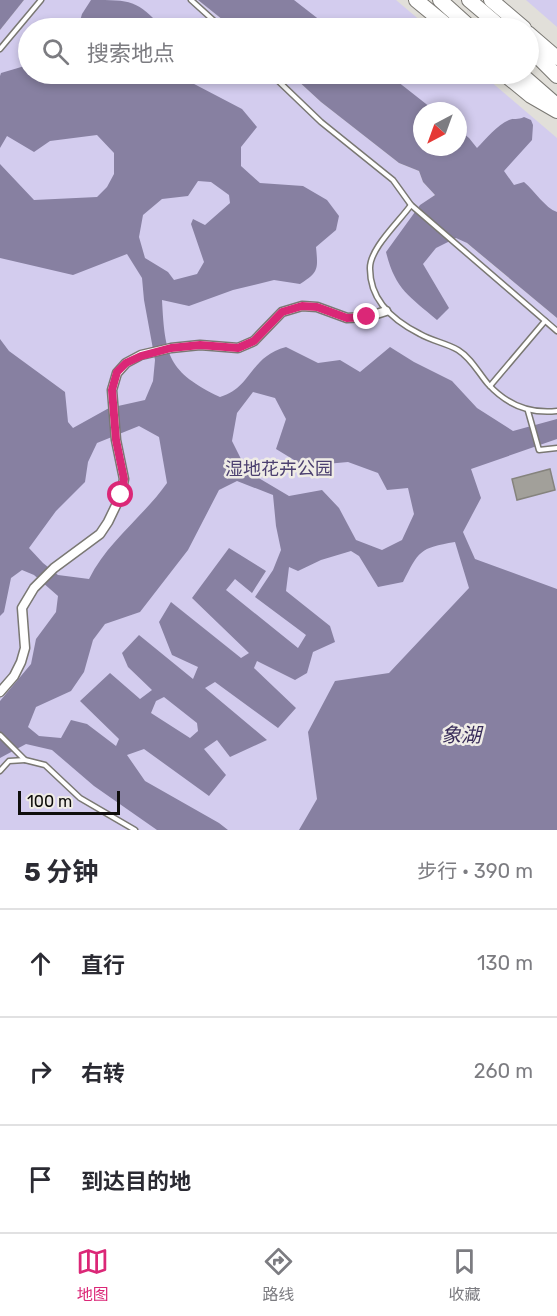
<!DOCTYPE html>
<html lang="zh">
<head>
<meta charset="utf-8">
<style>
  :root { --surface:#fff; --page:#f2f2f3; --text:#2b2b33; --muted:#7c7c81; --line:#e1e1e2; --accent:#db2777 }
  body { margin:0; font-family:Rubik,"Noto Sans SC",sans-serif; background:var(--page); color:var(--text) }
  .compass { position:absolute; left:413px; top:102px; width:54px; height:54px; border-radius:50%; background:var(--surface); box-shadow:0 3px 9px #0003; rotate:221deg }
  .scale { position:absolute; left:18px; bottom:15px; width:102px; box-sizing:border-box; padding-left:6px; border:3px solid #0f0e0c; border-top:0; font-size:16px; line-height:21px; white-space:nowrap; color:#0f0e0c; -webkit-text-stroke:4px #efece6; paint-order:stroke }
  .stop { position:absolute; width:18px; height:18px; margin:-14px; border:4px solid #db2777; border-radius:50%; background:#fff }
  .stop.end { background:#db2777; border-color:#fff; box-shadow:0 2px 6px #0008 }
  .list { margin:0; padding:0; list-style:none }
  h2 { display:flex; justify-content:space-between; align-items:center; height:78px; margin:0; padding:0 24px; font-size:26px }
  h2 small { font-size:20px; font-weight:400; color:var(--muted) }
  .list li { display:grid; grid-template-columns:39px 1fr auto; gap:18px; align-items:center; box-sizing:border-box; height:108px; padding:0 24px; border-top:2px solid var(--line) }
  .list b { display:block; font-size:22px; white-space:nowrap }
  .list em { font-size:20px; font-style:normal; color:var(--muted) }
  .icon { flex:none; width:33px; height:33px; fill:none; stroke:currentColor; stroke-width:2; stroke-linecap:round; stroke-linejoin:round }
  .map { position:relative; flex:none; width:557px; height:830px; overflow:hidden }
  .search { position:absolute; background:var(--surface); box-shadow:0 3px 9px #0003; left:18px; right:18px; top:18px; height:66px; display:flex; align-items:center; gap:15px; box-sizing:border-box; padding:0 21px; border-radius:33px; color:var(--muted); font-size:22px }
  .sheet { height:402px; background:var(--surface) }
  nav { display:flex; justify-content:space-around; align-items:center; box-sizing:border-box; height:84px; border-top:2px solid var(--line); background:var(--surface); font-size:16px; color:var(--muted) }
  nav a { display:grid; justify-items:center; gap:3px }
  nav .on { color:var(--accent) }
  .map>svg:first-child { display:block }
</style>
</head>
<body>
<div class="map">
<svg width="557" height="830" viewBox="0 0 557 830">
  <rect width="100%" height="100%" fill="#e1dfd9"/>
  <!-- green -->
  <g fill="#d3ccee" fill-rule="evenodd">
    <polygon points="24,0 198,0 233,28 28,28 28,74 282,74 296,79 321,102 399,163 419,171 423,182 435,195 421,205 557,318 557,830 0,830 0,30"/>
    <polygon points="245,0 396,0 429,28 277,28"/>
    <polygon points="526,0 557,0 557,27"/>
    <path d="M328 74H482L557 138V278ZM422 111H458V147H422Z"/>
  </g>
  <!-- water -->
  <g fill="#8780a1" fill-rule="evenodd">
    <polygon points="0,0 24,0 0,30"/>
    <path d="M91 0C132 0 136 0 163 28H78L82 14Z"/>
    <polygon points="198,0 294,0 330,28 233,28"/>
    <path d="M28 65V74H175L242 109 257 127 241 147V166L260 183 303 186 327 200 339 216 336 230 316 247C318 269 319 272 300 284L274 280 233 290 189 306 162 300C165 356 168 372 220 397 252 388 249 357 286 347L318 363 340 360 360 372 390 347 414 362 452 381 477 408 513 431 557 419V439L471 469 481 498 463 532 475 559 557 589V830H299L317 799 308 732 335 681 389 673 469 588 455 542C419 548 419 551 403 582L378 587 359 556 351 551 321 560 298 571 289 567 286 591 330 626 335 642 313 652 307 673 295 680 257 661 254 668 296 708 278 728 215 682 205 688 267 740 230 757 217 740 204 749 226 775 209 796 144 749 127 755 145 781 219 823 228 830H157L94 786 52 750 26 744 0 758V701L31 664 36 639 56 612 58 596 34 575 22 570 11 578 4 612 0 616V339L9 351 65 392 68 422 73 428 109 408 145 400 153 381 155 360 144 300 142 278 127 254 73 275 0 258V164L34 200 97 197 107 187 114 174V153L97 135 50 141 34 152 7 136 0 148V76L1 73ZM198 181 211 182 229 195 230 203 205 225 193 219 191 224 204 262 197 274 174 280 168 272 145 258 139 237 143 215 162 199 188 196ZM253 392 275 398 286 419 276 449 304 466 348 462 378 473 387 490 408 488 414 514 402 540 382 550 356 540 339 508 322 490 289 496 247 471 232 441 237 413ZM139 426 159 437 167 483C143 517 108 541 89 579L58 575 43 563 29 548 56 511 85 482 88 462 97 443ZM237 481 273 495 276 526 281 550 273 570 255 597 306 635 298 648 226 590 235 579 252 593 266 571 229 548 192 598 249 653 241 658 171 602 159 622 172 655 198 667 193 679 139 635 122 653 128 667 152 690 140 699 110 673 80 701 119 739 116 746 87 724 71 720 61 738 39 736 28 727 36 707 71 691 84 672 93 640 105 624 140 612 188 550 219 490ZM164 697 197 723 198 731 190 738 151 713 156 701Z"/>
    <path d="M282 74H388L435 111H422V147H458V129L469 138 477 148C486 139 497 125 509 120 513 118 518 120 524 117L531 120 533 125 532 140 504 171 514 185 524 182C535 191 545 208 557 212V318L467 243 456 238 436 248 423 264 449 308 437 320C409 296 395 289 386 252L420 205 435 195 423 182 419 171 399 163 321 102 296 79Z"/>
  </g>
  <!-- building -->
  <polygon fill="#a2a09a" stroke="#85837d" stroke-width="1.5" points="550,469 555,490 517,500 512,479"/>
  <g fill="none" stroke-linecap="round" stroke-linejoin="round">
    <!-- service casing -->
    <g stroke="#7a7873" stroke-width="7">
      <g id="service">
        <polyline points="191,0 222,28"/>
        <polyline points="0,49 41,0"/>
        <polyline points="271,74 321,122 393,180 411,205 557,331"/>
        <path d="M411 205C399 222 369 249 370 269 370 301 394 321 420 334 432 341 446 343 458 350 471 358 478 372 488 384 507 405 530 414 557 411"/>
        <polyline points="490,386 545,321"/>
        <polyline points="528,411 539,450 557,448"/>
        <polyline points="0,735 25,760 45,765 80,798 135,830"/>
        <polyline points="0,771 9,761 25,760"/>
      </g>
    </g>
    <!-- minor casing -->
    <g stroke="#7a7873" stroke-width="11">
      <polyline id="minor" points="0,692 14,676 21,662 25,648 22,608 34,588 54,568 100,534 108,522 121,495 124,479 116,440 112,390 117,373 126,363 141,355 171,348 200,345 238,348 254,341 282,312 302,306 317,307 347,318 367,317 386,311"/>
    </g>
    <!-- trunk casing -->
    <g stroke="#7a7873" stroke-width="16">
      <g id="trunk">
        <polyline points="416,0 450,28"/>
        <polyline points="440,0 471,28"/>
        <polyline points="469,0 502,28"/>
        <polyline points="491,0 524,28"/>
        <polyline points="528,33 557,58"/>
        <polyline points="528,47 557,76"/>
        <polyline points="504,74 531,96 557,111"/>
        <polyline points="521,74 553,102"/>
      </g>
    </g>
    <!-- service -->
    <use href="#service" stroke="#fff" stroke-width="4"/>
    <!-- minor -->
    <use href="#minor" stroke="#fff" stroke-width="8"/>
    <!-- trunk -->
    <use href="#trunk" stroke="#fff" stroke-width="14"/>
  </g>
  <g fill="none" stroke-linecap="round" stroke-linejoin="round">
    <!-- route -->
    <polyline stroke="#db2777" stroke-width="8" points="121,495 124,479 116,440 112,390 117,372 126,363 141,356 171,348 200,345 238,348 254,341 282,312 302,306 317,307 347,318 367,317"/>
  </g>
  <g text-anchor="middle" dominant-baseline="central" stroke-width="5" stroke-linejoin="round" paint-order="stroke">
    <!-- park labels -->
    <g font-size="18" fill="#4c4070" stroke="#efece6">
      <text x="279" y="469">湿地花卉公园</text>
    </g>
    <!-- water labels -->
    <g font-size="20" font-style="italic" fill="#382c59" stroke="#efece6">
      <text x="461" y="735">象湖</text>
    </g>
  </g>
</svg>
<svg class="compass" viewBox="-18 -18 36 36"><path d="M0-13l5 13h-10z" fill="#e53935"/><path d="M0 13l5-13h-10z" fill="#7c7c81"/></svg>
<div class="scale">100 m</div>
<div class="stop" style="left:121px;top:495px"></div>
<div class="stop end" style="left:367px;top:317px"></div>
<div class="search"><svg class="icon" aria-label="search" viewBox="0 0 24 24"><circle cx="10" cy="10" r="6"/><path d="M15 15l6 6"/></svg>搜索地点</div>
</div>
<section class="sheet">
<h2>5 分钟<small>步行 · 390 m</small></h2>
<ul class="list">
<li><svg class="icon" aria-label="ahead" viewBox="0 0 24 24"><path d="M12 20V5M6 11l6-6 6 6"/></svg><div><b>直行</b></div><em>130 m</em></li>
<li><svg class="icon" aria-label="right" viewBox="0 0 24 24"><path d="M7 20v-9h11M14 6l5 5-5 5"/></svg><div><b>右转</b></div><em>260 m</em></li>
<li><svg class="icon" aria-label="arrive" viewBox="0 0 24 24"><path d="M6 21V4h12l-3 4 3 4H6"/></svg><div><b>到达目的地</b></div></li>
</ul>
</section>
<nav>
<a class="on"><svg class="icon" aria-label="map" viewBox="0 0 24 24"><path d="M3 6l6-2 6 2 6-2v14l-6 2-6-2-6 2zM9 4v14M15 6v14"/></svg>地图</a>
<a><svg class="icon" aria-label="directions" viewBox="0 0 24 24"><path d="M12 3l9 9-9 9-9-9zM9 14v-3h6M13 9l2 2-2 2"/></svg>路线</a>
<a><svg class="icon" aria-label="saved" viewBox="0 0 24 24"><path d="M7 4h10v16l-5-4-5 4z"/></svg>收藏</a>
</nav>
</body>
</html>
